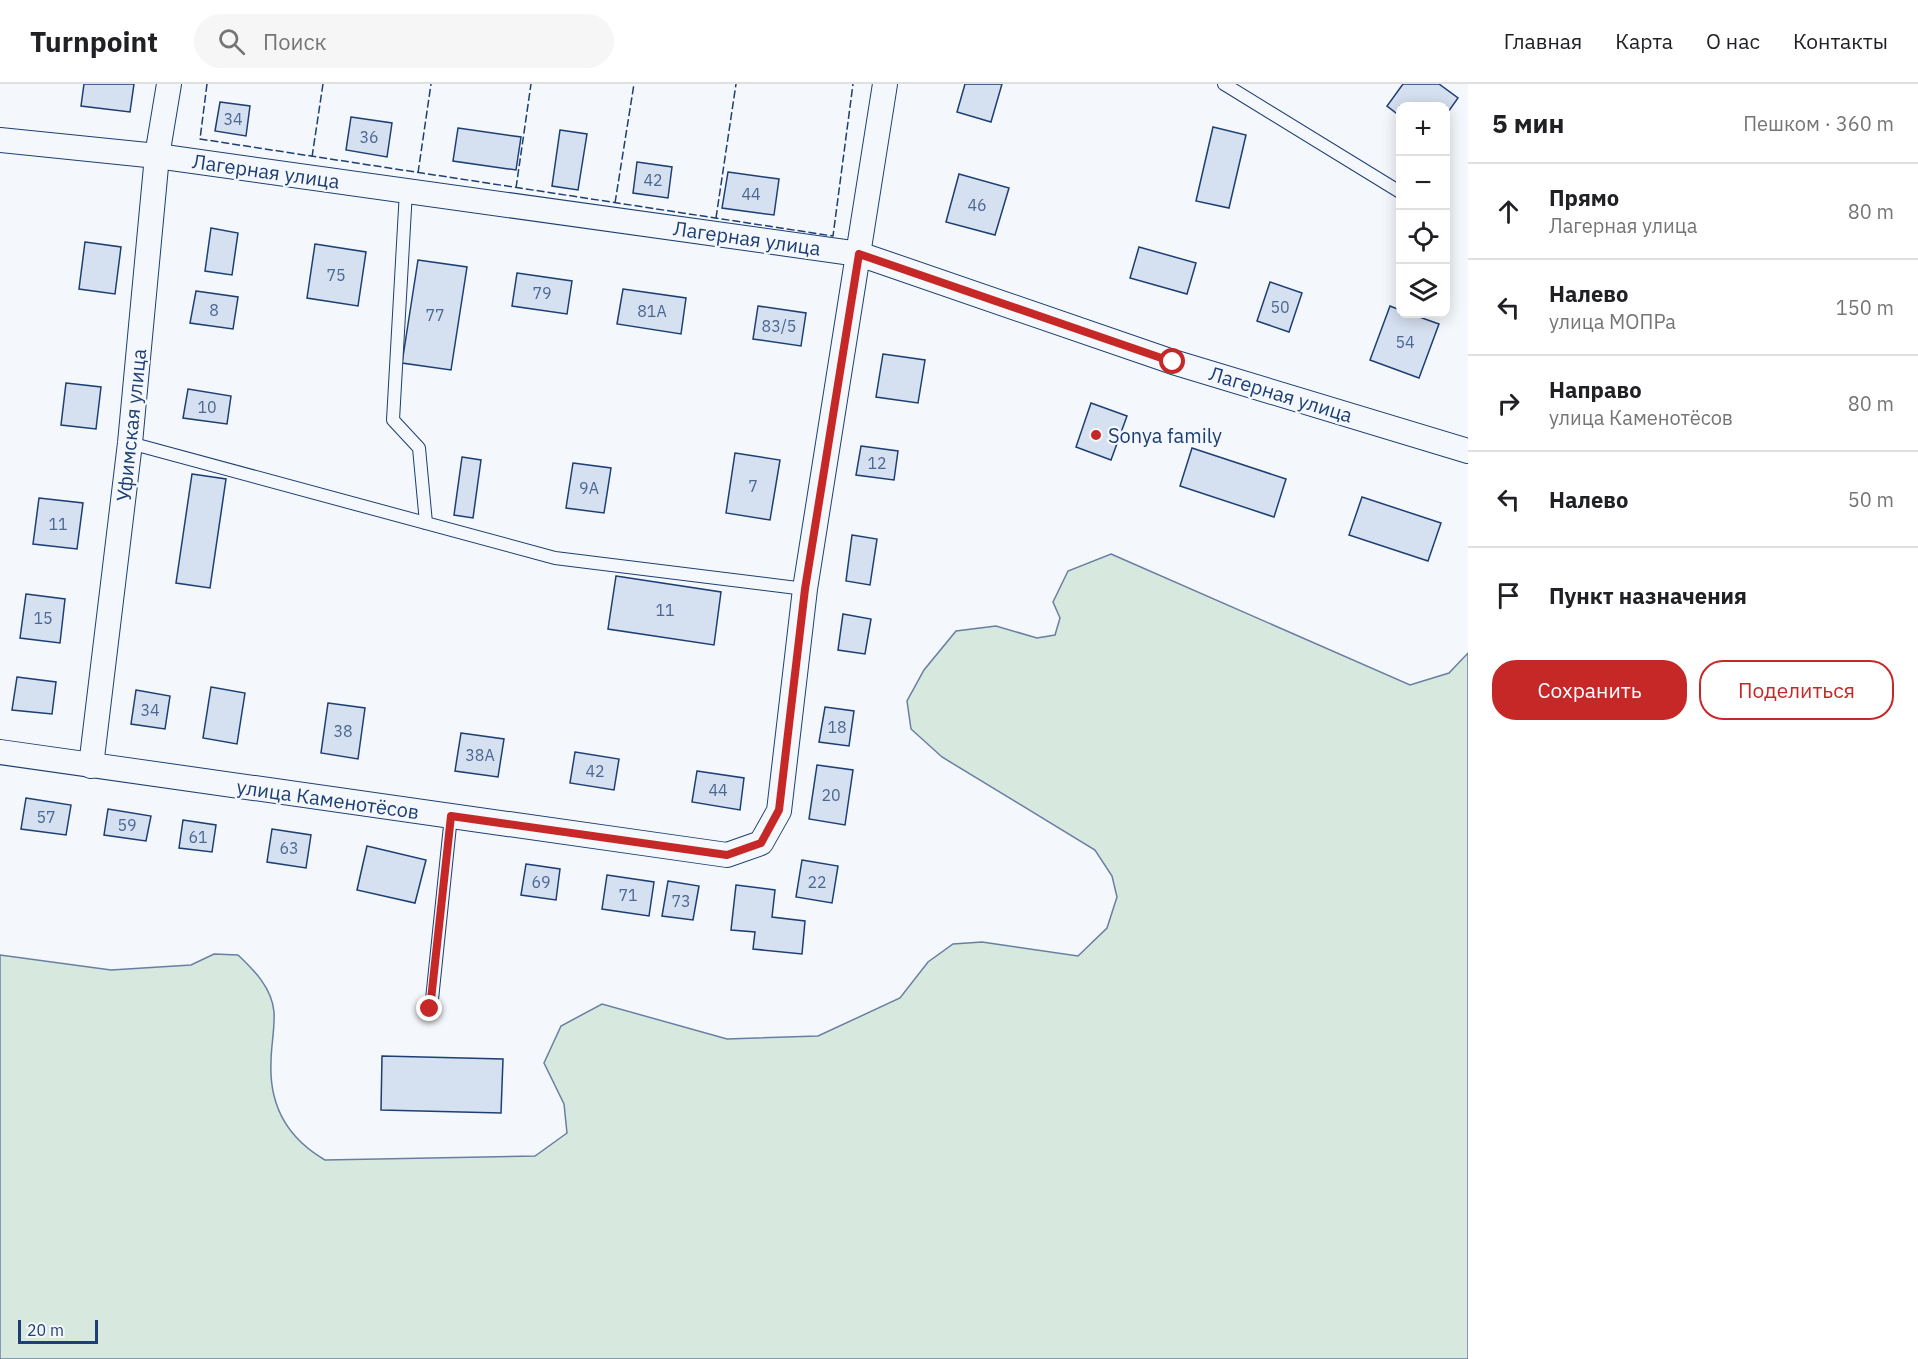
<!DOCTYPE html>
<html lang="ru">
<head>
<meta charset="utf-8">
<style>
  :root { --surface:#fff; --page:#f6f6f6; --text:#202124; --muted:#757577; --line:#e0e0e0; --accent:#c62828 }
  body { margin:0; font-family:"IBM Plex Sans",sans-serif; background:var(--page); color:var(--text) }
  .controls { position:absolute; right:18px; top:18px; display:grid; overflow:hidden; border-radius:12px; box-shadow:0 3px 15px #0003 }
  .controls button { width:54px; height:54px; display:grid; place-items:center; padding:0; border:0; border-bottom:2px solid var(--line); background:var(--surface); color:var(--text); font:30px sans-serif }
  .scale { position:absolute; left:18px; bottom:15px; width:80px; box-sizing:border-box; padding-left:6px; border:3px solid #1d3f73; border-top:0; font-size:16px; line-height:21px; white-space:nowrap; color:#1d3f73; -webkit-text-stroke:4px #f4f7fb; paint-order:stroke }
  .stop { position:absolute; width:18px; height:18px; margin:-14px; border:4px solid #c62828; border-radius:50%; background:#fff }
  .stop.end { background:#c62828; border-color:#fff; box-shadow:0 2px 6px #0008 }
  .list { margin:0; padding:0; list-style:none }
  h2 { display:flex; justify-content:space-between; align-items:center; height:78px; margin:0; padding:0 24px; font-size:26px }
  h2 small { font-size:20px; font-weight:400; color:var(--muted) }
  .list li { display:grid; grid-template-columns:39px 1fr auto; gap:18px; align-items:center; box-sizing:border-box; height:96px; padding:0 24px; border-top:2px solid var(--line) }
  .list b { display:block; font-size:22px; white-space:nowrap }
  .list p { margin:0; font-size:20px; white-space:nowrap; color:var(--muted) }
  .list em { font-size:20px; font-style:normal; color:var(--muted) }
  .actions { display:flex; gap:12px; padding:18px 24px }
  .actions a { flex:1; padding:14px 0; border:2px solid var(--accent); border-radius:24px; text-align:center; font-size:21px; color:var(--accent) }
  .actions .main { background:var(--accent); color:#fff }
  .icon { flex:none; width:33px; height:33px; fill:none; stroke:currentColor; stroke-width:2; stroke-linecap:round; stroke-linejoin:round }
  .map { position:relative; flex:none; width:1468px; height:1275px; overflow:hidden }
  header { display:flex; align-items:center; gap:36px; box-sizing:border-box; height:84px; padding:0 30px; background:var(--surface); border-bottom:2px solid var(--line) }
  header strong { font-size:28px }
  nav { display:flex; gap:33px; margin-inline-start:auto; font-size:21px }
  .search { width:420px; height:54px; background:var(--page); display:flex; align-items:center; gap:15px; box-sizing:border-box; padding:0 21px; border-radius:33px; color:var(--muted); font-size:22px }
  main { display:flex }
  aside { flex:1; background:var(--surface) }
  .map>svg:first-child { display:block }
</style>
</head>
<body>
<header>
<strong>Turnpoint</strong>
<div class="search"><svg class="icon" aria-label="search" viewBox="0 0 24 24"><circle cx="10" cy="10" r="6"/><path d="M15 15l6 6"/></svg>Поиск</div>
<nav><a>Главная</a><a>Карта</a><a>О нас</a><a>Контакты</a></nav>
</header>
<main>
<div class="map">
<svg width="1468" height="1275" viewBox="0 0 1468 1275">
  <rect width="100%" height="100%" fill="#f4f7fb"/>
  <!-- green -->
  <path fill="#d7e8df" stroke="#687fa3" stroke-width="1.5" d="M1111 470 1410 601 1449 589 1468 569V1275H0V871L111 886 191 881 214 870 238 871C254 886 272 904 274 928 275 944 271 962 271 978 269 1022 287 1054 325 1076L535 1072 567 1049 564 1020 544 979 561 942 602 920 727 955 818 952 900 914 928 878 953 860 982 858 1078 872 1107 844 1117 813 1112 792 1095 766 942 673 911 645 907 617 924 586 956 547 996 542 1037 554 1055 551 1060 534 1053 518 1068 487Z"/>
  <!-- building -->
  <g fill="#d5e0f0" stroke="#1d3f73" stroke-width="1.5">
    <polygon points="84,0 134,0 130,28 81,22"/>
    <polygon points="965,0 1002,0 991,38 957,28"/>
    <polygon points="1403,0 1439,0 1458,14 1446,31 1446,22 1400,22 1400,32 1387,22"/>
    <polygon points="220,18 250,22 246,52 215,47"/>
    <polygon points="351,33 392,39 387,73 346,66"/>
    <polygon points="1213,43 1246,51 1229,124 1196,117"/>
    <polygon points="458,44 521,53 516,86 453,77"/>
    <polygon points="560,46 587,50 578,106 552,102"/>
    <polygon points="637,78 672,83 668,114 633,109"/>
    <polygon points="728,88 779,95 774,131 722,124"/>
    <polygon points="959,90 1009,104 995,151 946,138"/>
    <polygon points="211,144 238,149 232,191 205,187"/>
    <polygon points="85,158 121,163 115,210 79,205"/>
    <polygon points="315,160 366,168 358,222 307,214"/>
    <polygon points="1139,163 1196,179 1187,210 1130,194"/>
    <polygon points="418,176 467,183 451,286 402,279"/>
    <polygon points="517,189 572,197 567,230 512,222"/>
    <polygon points="1270,198 1302,209 1289,248 1257,237"/>
    <polygon points="623,205 686,214 681,250 617,240"/>
    <polygon points="196,207 238,213 233,245 190,239"/>
    <polygon points="758,222 806,229 801,262 753,255"/>
    <polygon points="1390,222 1400,226 1400,230 1411,230 1439,240 1419,294 1370,276"/>
    <polygon points="883,270 925,276 918,319 876,313"/>
    <polygon points="66,299 101,303 96,345 61,341"/>
    <polygon points="188,305 231,312 227,340 183,334"/>
    <polygon points="1091,319 1127,332 1111,376 1076,363"/>
    <polygon points="861,362 898,367 894,396 856,391"/>
    <polygon points="1192,364 1286,395 1274,433 1180,402"/>
    <polygon points="735,369 780,376 770,436 726,429"/>
    <polygon points="462,373 481,376 473,434 454,431"/>
    <polygon points="573,379 611,384 604,429 566,424"/>
    <polygon points="192,390 226,395 210,504 176,499"/>
    <polygon points="1362,413 1441,439 1428,477 1349,451"/>
    <polygon points="39,414 83,419 77,465 33,460"/>
    <polygon points="852,451 877,455 870,501 846,497"/>
    <polygon points="616,492 721,508 714,561 608,545"/>
    <polygon points="26,510 65,515 60,559 20,554"/>
    <polygon points="843,530 871,535 865,570 838,566"/>
    <polygon points="17,593 56,598 52,630 12,626"/>
    <polygon points="211,603 245,609 237,660 203,654"/>
    <polygon points="136,606 170,612 165,645 131,640"/>
    <polygon points="328,619 365,624 358,675 321,669"/>
    <polygon points="825,623 854,627 849,662 819,658"/>
    <polygon points="461,649 504,655 498,693 455,687"/>
    <polygon points="575,668 619,675 614,706 570,699"/>
    <polygon points="817,681 853,686 845,741 809,735"/>
    <polygon points="697,687 744,694 740,726 692,718"/>
    <polygon points="26,714 71,721 66,751 21,745"/>
    <polygon points="108,725 151,732 146,757 104,751"/>
    <polygon points="183,736 216,741 212,768 179,764"/>
    <polygon points="272,745 311,751 306,784 267,778"/>
    <polygon points="367,762 426,776 415,819 357,806"/>
    <polygon points="802,776 838,782 832,819 796,813"/>
    <polygon points="526,780 560,785 556,816 521,811"/>
    <polygon points="607,791 654,798 649,832 602,825"/>
    <polygon points="668,797 699,802 693,836 662,832"/>
    <polygon points="736,801 775,806 772,833 805,837 802,870 753,865 755,848 731,846"/>
    <polygon points="382,972 503,975 501,1029 381,1026"/>
  </g>
  <g fill="none" stroke-linecap="round" stroke-linejoin="round">
    <!-- service casing -->
    <g stroke="#1d3f73" stroke-width="14">
      <g id="service">
        <polyline points="1224,0 1400,108"/>
        <polyline points="406,107 393,336 419,364 426,439"/>
        <polyline points="130,359 555,474 805,505"/>
        <polyline points="431,925 451,732"/>
      </g>
    </g>
    <!-- minor casing -->
    <g stroke="#1d3f73" stroke-width="26">
      <g id="minor">
        <polyline points="0,56 157,72 859,170 1173,278 1468,367"/>
        <polyline points="0,668 727,771 761,759 779,727 805,505 885,0"/>
        <polyline points="91,682 130,359 157,72 169,0"/>
      </g>
    </g>
    <!-- service -->
    <use href="#service" stroke="#f4f7fb" stroke-width="12"/>
    <!-- minor -->
    <use href="#minor" stroke="#f4f7fb" stroke-width="24"/>
    <!-- fence -->
    <g stroke="#1d3f73" stroke-width="1.5" stroke-dasharray="8 3" stroke-linecap="butt">
      <polyline points="207,0 200,55 833,152 853,0"/>
      <polyline points="312,73 323,0"/>
      <polyline points="418,89 431,0"/>
      <polyline points="516,104 531,0"/>
      <polyline points="615,119 634,0"/>
      <polyline points="716,134 736,0"/>
    </g>
  </g>
  <g fill="none" stroke-linecap="round" stroke-linejoin="round">
    <!-- route -->
    <polyline stroke="#c62828" stroke-width="8" points="430,925 451,732 727,771 761,759 779,726 805,505 859,170 1173,278"/>
  </g>
  <!-- markers -->
  <circle fill="#c62828" stroke="#f4f7fb" stroke-width="2" cx="1096" cy="351" r="6"/>
  <g text-anchor="middle" dominant-baseline="central" stroke-width="4.5" stroke-linejoin="round" paint-order="stroke">
    <!-- number labels -->
    <g font-size="16" fill="#4b6792">
      <text x="233" y="35">34</text>
      <text x="369" y="53">36</text>
      <text x="653" y="96">42</text>
      <text x="751" y="110">44</text>
      <text x="977" y="121">46</text>
      <text x="336" y="191">75</text>
      <text x="542" y="209">79</text>
      <text x="1280" y="223">50</text>
      <text x="214" y="226">8</text>
      <text x="652" y="227">81А</text>
      <text x="435" y="231">77</text>
      <text x="779" y="242">83/5</text>
      <text x="1405" y="258">54</text>
      <text x="207" y="323">10</text>
      <text x="877" y="379">12</text>
      <text x="753" y="402">7</text>
      <text x="589" y="404">9А</text>
      <text x="58" y="440">11</text>
      <text x="665" y="526">11</text>
      <text x="43" y="534">15</text>
      <text x="150" y="626">34</text>
      <text x="837" y="643">18</text>
      <text x="343" y="647">38</text>
      <text x="480" y="671">38А</text>
      <text x="595" y="687">42</text>
      <text x="718" y="706">44</text>
      <text x="831" y="711">20</text>
      <text x="46" y="733">57</text>
      <text x="127" y="741">59</text>
      <text x="198" y="753">61</text>
      <text x="289" y="764">63</text>
      <text x="541" y="798">69</text>
      <text x="817" y="798">22</text>
      <text x="628" y="811">71</text>
      <text x="681" y="817">73</text>
    </g>
    <!-- street labels -->
    <g font-size="20" fill="#1d3f73" stroke="#f4f7fb">
      <text transform="translate(266 87) rotate(8)">Лагерная улица</text>
      <text transform="translate(747 154) rotate(8)">Лагерная улица</text>
      <text transform="translate(1281 310) rotate(17)">Лагерная улица</text>
      <text transform="translate(131 341) rotate(-84)">Уфимская улица</text>
      <text transform="translate(328 715) rotate(8)">улица Каменотёсов</text>
    </g>
    <!-- poi labels -->
    <g font-size="20" fill="#1d3f73" stroke="#f4f7fb" text-anchor="start">
      <text x="1108" y="351">Sonya family</text>
    </g>
  </g>
</svg>
<div class="controls">
<button>+</button>
<button>−</button>
<button><svg class="icon" aria-label="locate" viewBox="0 0 24 24"><circle cx="12" cy="12" r="6"/><path d="M12 2v4M12 18v4M2 12h4M18 12h4"/></svg></button>
<button><svg class="icon" aria-label="layers" viewBox="0 0 24 24"><path d="M12 4l9 5-9 5-9-5zM3 14l9 5 9-5"/></svg></button>
</div>
<div class="scale">20 m</div>
<div class="stop" style="left:1173px;top:278px"></div>
<div class="stop end" style="left:430px;top:925px"></div>
</div>
<aside>
<h2>5 мин<small>Пешком · 360 m</small></h2>
<ul class="list">
<li><svg class="icon" aria-label="ahead" viewBox="0 0 24 24"><path d="M12 20V5M6 11l6-6 6 6"/></svg><div><b>Прямо</b><p>Лагерная улица</p></div><em>80 m</em></li>
<li><svg class="icon" aria-label="left" viewBox="0 0 24 24"><path d="M17 20v-9H6M10 6l-5 5 5 5"/></svg><div><b>Налево</b><p>улица МОПРа</p></div><em>150 m</em></li>
<li><svg class="icon" aria-label="right" viewBox="0 0 24 24"><path d="M7 20v-9h11M14 6l5 5-5 5"/></svg><div><b>Направо</b><p>улица Каменотёсов</p></div><em>80 m</em></li>
<li><svg class="icon" aria-label="left" viewBox="0 0 24 24"><path d="M17 20v-9H6M10 6l-5 5 5 5"/></svg><div><b>Налево</b></div><em>50 m</em></li>
<li><svg class="icon" aria-label="arrive" viewBox="0 0 24 24"><path d="M6 21V4h12l-3 4 3 4H6"/></svg><div><b>Пункт назначения</b></div></li>
</ul>
<div class="actions"><a class="main">Сохранить</a><a>Поделиться</a></div>
</aside>
</main>
</body>
</html>
